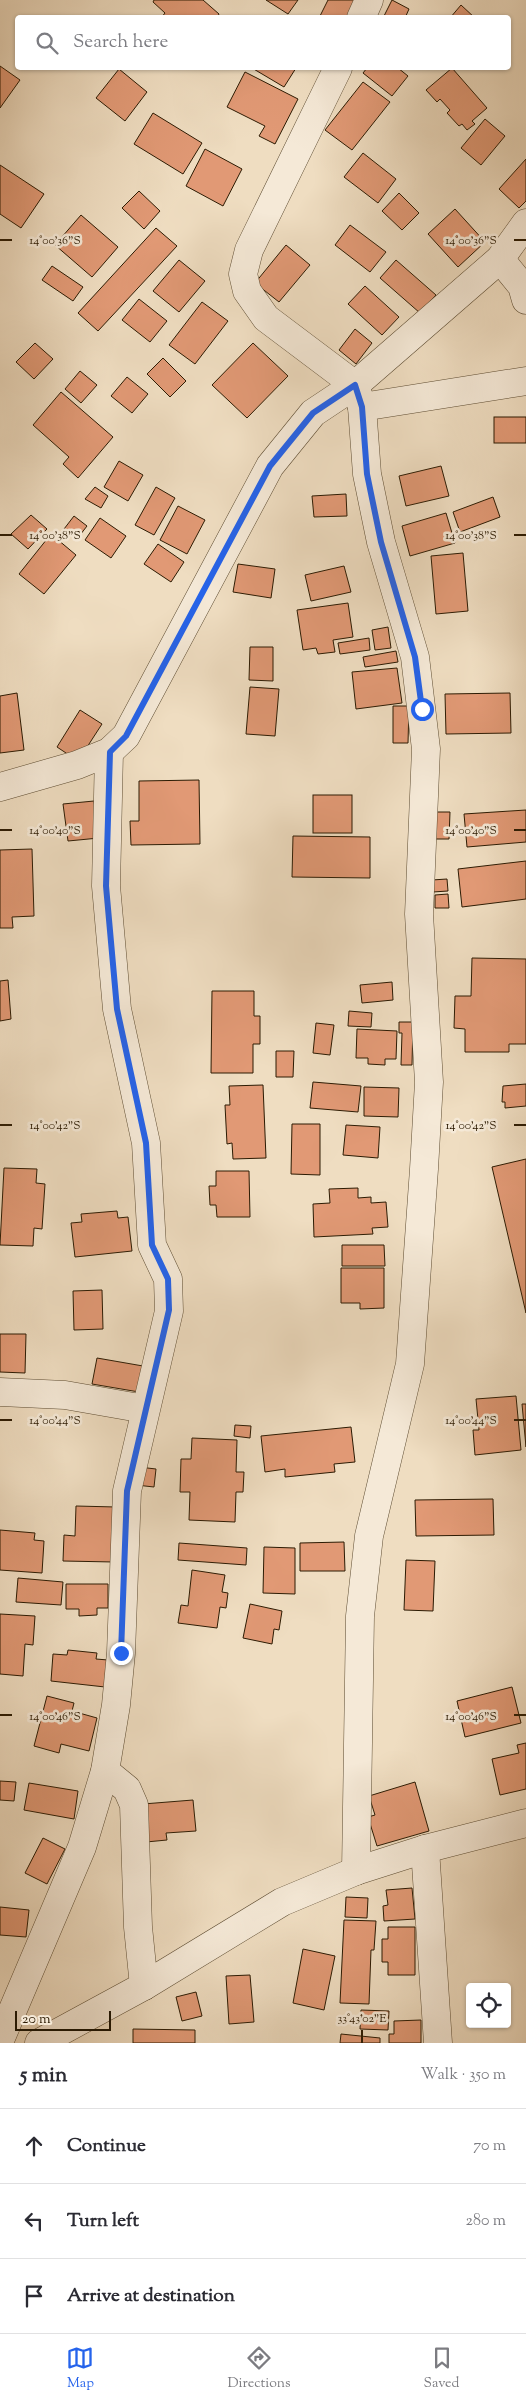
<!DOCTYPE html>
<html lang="en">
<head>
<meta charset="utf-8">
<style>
  :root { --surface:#fff; --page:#f2f2f3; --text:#2b2b33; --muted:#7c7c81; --line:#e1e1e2; --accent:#2563eb }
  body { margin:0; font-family:"Sorts Mill Goudy",serif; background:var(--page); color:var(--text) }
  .controls { position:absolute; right:15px; bottom:15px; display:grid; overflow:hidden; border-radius:5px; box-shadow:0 1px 4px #0004 }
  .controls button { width:45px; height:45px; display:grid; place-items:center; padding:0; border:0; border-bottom:1px solid var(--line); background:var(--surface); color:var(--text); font:25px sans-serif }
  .scale { position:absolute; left:15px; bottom:12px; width:96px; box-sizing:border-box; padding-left:5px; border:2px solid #2c1b03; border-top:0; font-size:14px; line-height:18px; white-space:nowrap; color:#2c1b03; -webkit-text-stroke:4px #f5e9d7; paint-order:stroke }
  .stop { position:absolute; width:15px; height:15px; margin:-11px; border:4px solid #2563eb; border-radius:50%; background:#fff }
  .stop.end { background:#2563eb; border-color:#fff; box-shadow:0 1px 5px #0008 }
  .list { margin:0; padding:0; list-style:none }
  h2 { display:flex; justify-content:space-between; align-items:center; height:65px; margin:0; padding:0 20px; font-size:21px }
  h2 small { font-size:16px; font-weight:400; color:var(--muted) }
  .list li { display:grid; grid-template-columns:32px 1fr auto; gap:15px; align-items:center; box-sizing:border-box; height:75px; padding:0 20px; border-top:1px solid var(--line) }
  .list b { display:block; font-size:19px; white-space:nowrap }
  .list em { font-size:16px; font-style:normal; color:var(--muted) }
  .icon { flex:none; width:28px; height:28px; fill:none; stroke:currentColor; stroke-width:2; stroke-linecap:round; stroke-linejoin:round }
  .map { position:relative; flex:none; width:526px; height:2043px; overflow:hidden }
  .search { position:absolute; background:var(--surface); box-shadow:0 1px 4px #0004; left:15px; right:15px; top:15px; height:55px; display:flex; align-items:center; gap:12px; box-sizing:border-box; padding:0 18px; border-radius:5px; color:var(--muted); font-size:19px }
  .sheet { height:290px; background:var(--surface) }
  nav { display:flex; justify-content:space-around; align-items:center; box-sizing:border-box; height:70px; border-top:1px solid var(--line); background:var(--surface); font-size:14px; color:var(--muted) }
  nav a { display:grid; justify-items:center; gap:2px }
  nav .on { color:var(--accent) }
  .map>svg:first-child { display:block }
</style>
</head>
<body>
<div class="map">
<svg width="526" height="2043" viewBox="0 0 526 2043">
  <rect width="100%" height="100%" fill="#efddc1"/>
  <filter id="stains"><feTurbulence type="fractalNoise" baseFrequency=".004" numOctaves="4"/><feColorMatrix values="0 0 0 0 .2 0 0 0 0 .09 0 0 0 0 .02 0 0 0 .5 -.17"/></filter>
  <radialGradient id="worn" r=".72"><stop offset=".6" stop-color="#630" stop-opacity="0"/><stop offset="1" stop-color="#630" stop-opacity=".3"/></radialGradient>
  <!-- building -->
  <g fill="#e19975" stroke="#2c1b03">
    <polygon points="154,0 203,0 219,14 217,18 161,18 165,13 153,2"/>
    <polygon points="266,0 298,0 288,14"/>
    <polygon points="328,0 360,0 352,18 319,18"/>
    <polygon points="392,0 409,9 405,18 383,18"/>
    <polygon points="461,5 475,18 450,18"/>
    <polygon points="0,66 20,80 0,108"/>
    <polygon points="252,68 296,68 284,87"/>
    <polygon points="367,68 398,68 408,76 392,96 363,73"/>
    <polygon points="452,68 487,108 472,121 475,124 467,130 462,124 459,126 447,113 450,110 440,99 437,102 426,90"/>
    <polygon points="119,69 147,92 125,121 96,98"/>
    <polygon points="245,72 298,99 275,144 259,136 265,126 227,107"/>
    <polygon points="363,82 390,102 352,150 325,130"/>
    <polygon points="153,113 202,143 183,174 134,144"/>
    <polygon points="485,119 505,136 481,165 461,148"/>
    <polygon points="205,149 242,169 223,206 186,186"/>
    <polygon points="363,153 396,179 378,203 344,177"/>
    <polygon points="526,159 526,201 519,208 499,189"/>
    <polygon points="0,165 44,194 21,228 0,214"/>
    <polygon points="139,191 160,211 144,229 122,208"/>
    <polygon points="399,193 419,213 402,230 382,211"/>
    <polygon points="455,209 485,242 458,267 428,234"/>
    <polygon points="81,215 118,247 92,277 55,245"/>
    <polygon points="350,225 386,252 370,272 335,245"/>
    <polygon points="156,228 177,246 98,331 78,313"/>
    <polygon points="286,245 310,265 279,302 255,283"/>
    <polygon points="179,260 205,281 179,312 153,291"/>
    <polygon points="396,260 436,295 420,313 380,278"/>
    <polygon points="52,266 83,287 73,301 42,280"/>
    <polygon points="365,286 399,317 382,335 348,304"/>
    <polygon points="139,299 167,321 150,342 122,320"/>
    <polygon points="202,302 228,321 195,364 169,345"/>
    <polygon points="355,329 372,343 356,364 339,350"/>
    <polygon points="35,343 53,359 34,379 16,362"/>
    <polygon points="253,343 288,376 247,418 212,385"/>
    <polygon points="163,358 186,381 170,397 147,374"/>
    <polygon points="80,371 97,385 81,403 65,389"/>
    <polygon points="127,377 148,394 132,413 111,396"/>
    <polygon points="61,392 113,437 78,478 63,464 69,457 33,425"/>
    <rect x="494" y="417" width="32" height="26"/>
    <polygon points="119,461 143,475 128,501 104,487"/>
    <polygon points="441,466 449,496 406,506 399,476"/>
    <polygon points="95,487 108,496 101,508 85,499"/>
    <polygon points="156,487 175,498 154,535 135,525"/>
    <polygon points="346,494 347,516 314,517 312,496"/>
    <polygon points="493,497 500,517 460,532 453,512"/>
    <polygon points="178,506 205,520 187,554 160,540"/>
    <polygon points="446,513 455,543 410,556 402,526"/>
    <polygon points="31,515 47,529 28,549 11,534"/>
    <polygon points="74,516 87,526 77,539 64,529"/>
    <polygon points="100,518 126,536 111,558 85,540"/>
    <polygon points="51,534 76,555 44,594 19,574"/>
    <polygon points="158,544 184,562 171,582 144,564"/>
    <polygon points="463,553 468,611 436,614 431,556"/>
    <polygon points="238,564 275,569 271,598 233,592"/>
    <polygon points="344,566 351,592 311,601 305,575"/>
    <polygon points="348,603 353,637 333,640 335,652 318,654 316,648 303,650 297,610"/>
    <polygon points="388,627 391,648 375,650 372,630"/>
    <polygon points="369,638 370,650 340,654 338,643"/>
    <polygon points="250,647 273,647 273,681 249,680"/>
    <polygon points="396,651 398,662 365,667 363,657"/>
    <polygon points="397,668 402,703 356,709 352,672"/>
    <polygon points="250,687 279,689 275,736 246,734"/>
    <polygon points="17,693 24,750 0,753 0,696"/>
    <polygon points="510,693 511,733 446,734 445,694"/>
    <polygon points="393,706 409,706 408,743 393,743"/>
    <polygon points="80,710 102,724 78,761 57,747"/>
    <polygon points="199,780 200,844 131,845 130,821 139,821 139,781"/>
    <rect x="313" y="795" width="39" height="38"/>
    <polygon points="94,801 99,838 68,841 63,804"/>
    <polygon points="526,810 526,842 467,847 464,814"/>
    <polygon points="436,812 450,812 449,839 435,839"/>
    <polygon points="293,836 370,837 370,878 292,877"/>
    <polygon points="32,849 34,916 12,917 13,928 0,928 0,850"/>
    <polygon points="526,861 526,899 462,907 458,869"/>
    <polygon points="447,879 448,891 433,892 432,880"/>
    <polygon points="448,894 449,908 435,908 435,895"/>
    <polygon points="472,958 526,959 526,1044 509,1044 509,1052 465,1052 465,1029 454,1028 455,996 471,996"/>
    <polygon points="8,980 11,1019 0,1021 0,981"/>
    <polygon points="392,982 393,1000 362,1003 360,985"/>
    <polygon points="212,991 254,991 254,1016 260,1016 260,1044 253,1044 253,1073 211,1073"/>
    <polygon points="349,1011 372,1013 371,1027 348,1026"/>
    <polygon points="399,1022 413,1022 412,1065 401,1065 402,1033 399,1033"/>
    <polygon points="316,1023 334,1025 330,1055 313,1053"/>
    <polygon points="357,1029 397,1031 396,1059 385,1059 385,1065 368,1064 368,1058 356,1058"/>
    <polygon points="276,1051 294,1051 293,1077 276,1077"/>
    <polygon points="313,1082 361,1086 358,1112 310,1108"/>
    <polygon points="526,1084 526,1106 505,1108 505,1102 502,1102 503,1086"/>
    <polygon points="263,1085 266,1158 233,1159 232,1143 227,1144 225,1105 230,1105 229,1086"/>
    <polygon points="364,1087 399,1088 398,1117 364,1116"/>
    <polygon points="292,1124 320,1124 320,1175 291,1174"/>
    <polygon points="346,1125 380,1127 378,1158 343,1155"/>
    <polygon points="526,1159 526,1313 492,1167"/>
    <polygon points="4,1168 37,1169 36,1183 45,1184 42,1229 34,1228 33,1246 0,1245"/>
    <polygon points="216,1171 249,1171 250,1217 217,1217 216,1205 210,1205 209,1186 216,1186"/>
    <polygon points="358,1188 358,1198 371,1197 371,1203 386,1202 388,1227 372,1228 373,1234 314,1237 313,1204 330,1203 329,1189"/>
    <polygon points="117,1211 118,1218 128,1217 132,1251 75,1257 71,1223 82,1222 81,1214"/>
    <polygon points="342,1245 384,1245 385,1266 342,1266"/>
    <polygon points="341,1268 384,1268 384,1308 360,1309 360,1303 341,1303"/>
    <polygon points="102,1290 103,1329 74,1330 73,1291"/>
    <polygon points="0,1334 26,1334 25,1373 0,1372"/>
    <polygon points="97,1358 143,1366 139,1392 92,1384"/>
    <polygon points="516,1396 521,1450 475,1455 473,1430 479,1430 476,1399"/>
    <polygon points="522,1404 526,1404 526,1447"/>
    <polygon points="235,1425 251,1426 250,1438 234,1436"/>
    <polygon points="351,1427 355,1462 334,1464 335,1472 285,1477 285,1469 265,1472 261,1436"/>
    <polygon points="192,1438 237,1440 236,1472 244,1472 243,1492 236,1492 235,1522 189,1520 190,1492 180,1492 181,1459 191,1459"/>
    <polygon points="139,1467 156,1469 154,1487 136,1485"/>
    <polygon points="493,1499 494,1535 416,1536 415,1500"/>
    <polygon points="76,1506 116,1507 114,1562 63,1561 64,1535 75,1536"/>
    <polygon points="0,1530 35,1533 34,1540 44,1541 42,1573 0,1570"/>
    <polygon points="344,1542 345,1571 300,1571 300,1543"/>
    <polygon points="179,1543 247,1548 246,1565 178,1560"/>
    <polygon points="264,1547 295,1548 295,1594 263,1593"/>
    <polygon points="406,1560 435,1561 433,1611 404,1610"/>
    <polygon points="192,1570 225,1575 222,1592 228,1593 226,1608 220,1607 217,1628 178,1623 181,1605 188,1606"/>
    <polygon points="18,1578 63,1582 61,1605 16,1602"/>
    <polygon points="66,1584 108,1584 108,1608 97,1608 97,1615 79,1616 79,1609 66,1609"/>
    <polygon points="250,1604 282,1611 279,1630 274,1629 272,1644 243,1638"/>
    <polygon points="0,1614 35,1616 33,1645 25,1644 23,1676 0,1674"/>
    <polygon points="68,1650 97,1653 96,1659 108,1660 105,1687 51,1681 53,1654 67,1655"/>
    <polygon points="512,1687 521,1723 465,1737 457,1701"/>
    <polygon points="47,1696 74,1703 72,1711 97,1718 89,1751 61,1744 59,1753 34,1746"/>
    <polygon points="526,1743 526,1789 500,1795 492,1759 519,1753 517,1745"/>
    <polygon points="0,1781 16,1782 14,1801 0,1800"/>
    <polygon points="415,1782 429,1831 377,1846 368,1817 375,1815 369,1796"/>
    <polygon points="29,1783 78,1791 74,1819 24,1810"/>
    <polygon points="193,1800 196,1831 166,1833 167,1840 146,1842 143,1804"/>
    <polygon points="43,1838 65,1849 47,1884 25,1873"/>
    <polygon points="412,1888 415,1919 384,1921 383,1906 388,1905 386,1890"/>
    <polygon points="346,1897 368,1898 367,1918 345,1917"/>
    <polygon points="0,1907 29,1910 26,1937 0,1935"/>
    <polygon points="344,1920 376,1921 374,1950 371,1950 369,2004 340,2003"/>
    <polygon points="388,1927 415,1927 415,1975 388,1975 388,1962 382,1962 382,1939 388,1939"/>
    <polygon points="303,1949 335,1956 324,2010 293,2003"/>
    <polygon points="250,1975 254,2022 229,2024 226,1976"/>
    <polygon points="196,1992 202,2016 182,2021 176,1997"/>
    <polygon points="361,2010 389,2011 388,2030 360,2029"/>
    <polygon points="421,2020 421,2043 389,2043 389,2034 394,2034 394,2021"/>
    <polygon points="133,2029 195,2030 195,2043 133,2043"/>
    <polygon points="341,2034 380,2038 380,2043 340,2043"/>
  </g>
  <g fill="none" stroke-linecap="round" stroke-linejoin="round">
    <!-- minor casing -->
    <g stroke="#5d4c32" stroke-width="29">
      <g id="minor">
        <polyline points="361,18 369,0"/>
        <polyline points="338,68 249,250 243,274 247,291 266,318 355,385 362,407 367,474 381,542 415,657 426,749 419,914 429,1082 424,1169 410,1364 369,1536 360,1616 356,1871"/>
        <polyline points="500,259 522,286 526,300"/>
        <polyline points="362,407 526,381"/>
        <polyline points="0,787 77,765 109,752 126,736 270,466 313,413 355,385 500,259 526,223"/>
        <polyline points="0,1392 65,1395 145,1409"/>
        <polyline points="105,1771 127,1789 134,1805 138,1927 144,1986"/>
        <polyline points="425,1849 438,2043"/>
        <polyline points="0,2040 82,1847 105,1771 116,1705 121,1653 127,1491 169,1311 168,1279 152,1245 146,1143 117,1009 106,886 109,752"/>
        <polyline points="39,2043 144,1986 282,1902 356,1871 425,1849 526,1823"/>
      </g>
    </g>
    <!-- minor -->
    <use href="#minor" stroke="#f5e9d7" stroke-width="28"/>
  </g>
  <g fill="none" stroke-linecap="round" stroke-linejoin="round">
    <!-- route -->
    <polyline stroke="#2563eb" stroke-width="6" points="121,1653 127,1491 169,1310 168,1279 152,1245 146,1143 117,1009 106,886 110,752 126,736 270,466 313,413 355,385 362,407 367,474 381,542 415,657 422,709"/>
  </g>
  <!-- ticks -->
  <path fill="none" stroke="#2c1b03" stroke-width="2" d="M0 240H12M514 240H526M0 535H12M514 535H526M0 830H12M514 830H526M0 1125H12M514 1125H526M0 1420H12M514 1420H526M0 1715H12M514 1715H526M362 2030V2043"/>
  <g font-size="12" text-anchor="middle" fill="#2c1b03" stroke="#f5e9d7" stroke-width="5" stroke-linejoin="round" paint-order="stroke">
    <text x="55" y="244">14°00'36"S</text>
    <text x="471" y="244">14°00'36"S</text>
    <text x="55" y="539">14°00'38"S</text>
    <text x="471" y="539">14°00'38"S</text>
    <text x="55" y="834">14°00'40"S</text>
    <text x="471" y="834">14°00'40"S</text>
    <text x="55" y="1129">14°00'42"S</text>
    <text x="471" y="1129">14°00'42"S</text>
    <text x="55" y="1424">14°00'44"S</text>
    <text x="471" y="1424">14°00'44"S</text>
    <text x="55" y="1720">14°00'46"S</text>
    <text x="471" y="1720">14°00'46"S</text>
    <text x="362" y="2022">33°43'02"E</text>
  </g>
  <rect width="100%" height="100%" filter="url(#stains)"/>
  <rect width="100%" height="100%" fill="url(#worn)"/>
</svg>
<div class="controls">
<button><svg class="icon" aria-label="locate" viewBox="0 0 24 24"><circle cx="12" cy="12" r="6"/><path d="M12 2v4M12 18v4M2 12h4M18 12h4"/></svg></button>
</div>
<div class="scale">20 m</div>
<div class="stop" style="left:422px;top:709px"></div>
<div class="stop end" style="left:121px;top:1653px"></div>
<div class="search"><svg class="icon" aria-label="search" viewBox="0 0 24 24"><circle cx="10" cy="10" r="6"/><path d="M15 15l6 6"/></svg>Search here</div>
</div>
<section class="sheet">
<h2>5 min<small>Walk · 350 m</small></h2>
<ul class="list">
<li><svg class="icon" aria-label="ahead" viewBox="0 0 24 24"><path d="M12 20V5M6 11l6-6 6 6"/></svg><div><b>Continue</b></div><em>70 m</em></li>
<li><svg class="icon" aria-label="left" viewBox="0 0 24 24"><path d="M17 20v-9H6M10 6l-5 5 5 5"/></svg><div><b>Turn left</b></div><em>280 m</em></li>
<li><svg class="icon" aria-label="arrive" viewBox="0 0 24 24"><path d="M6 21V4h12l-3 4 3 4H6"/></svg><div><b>Arrive at destination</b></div></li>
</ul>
</section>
<nav>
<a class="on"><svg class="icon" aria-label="map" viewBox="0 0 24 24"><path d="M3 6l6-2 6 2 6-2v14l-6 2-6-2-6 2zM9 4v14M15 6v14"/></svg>Map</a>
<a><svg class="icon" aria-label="directions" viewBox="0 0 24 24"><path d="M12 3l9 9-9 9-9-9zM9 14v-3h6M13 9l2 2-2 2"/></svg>Directions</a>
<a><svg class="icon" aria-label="saved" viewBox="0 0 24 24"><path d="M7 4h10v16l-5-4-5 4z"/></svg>Saved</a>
</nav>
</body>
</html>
